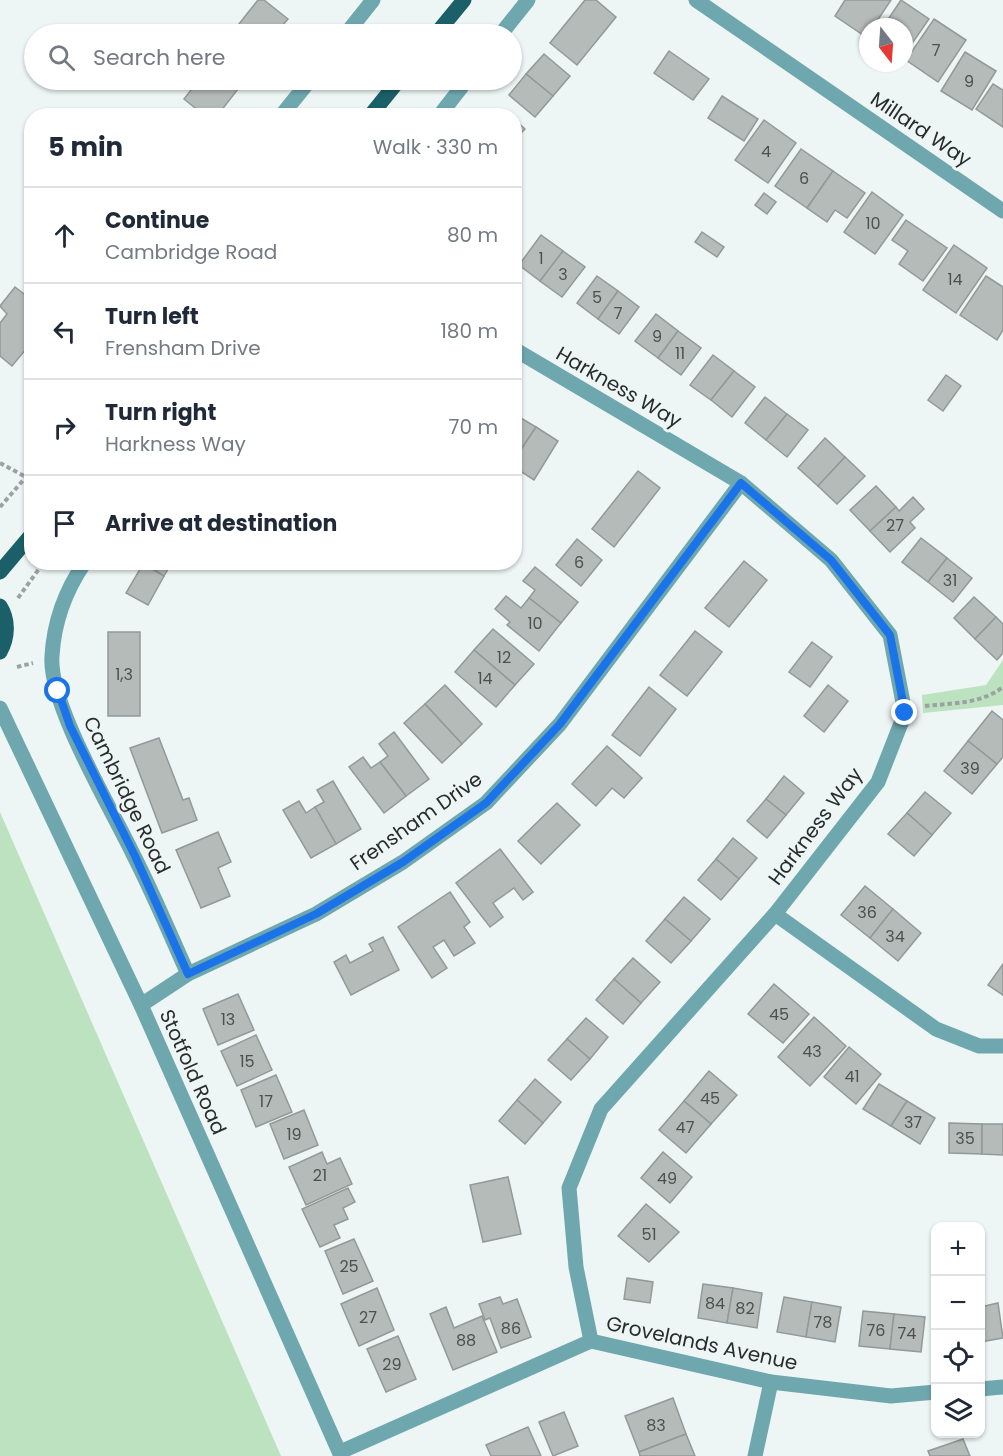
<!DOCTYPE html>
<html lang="en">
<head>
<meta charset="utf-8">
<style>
  :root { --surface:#fff; --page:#f6f6f7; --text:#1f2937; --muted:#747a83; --line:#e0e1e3 }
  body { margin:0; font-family:Poppins,sans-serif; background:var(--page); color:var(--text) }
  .controls { position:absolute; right:18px; bottom:18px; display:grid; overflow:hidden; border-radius:12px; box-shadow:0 2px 4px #0004 }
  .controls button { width:54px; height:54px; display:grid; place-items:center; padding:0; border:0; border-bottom:2px solid var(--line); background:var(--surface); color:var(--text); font:30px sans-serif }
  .compass { position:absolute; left:859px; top:18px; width:54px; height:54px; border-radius:50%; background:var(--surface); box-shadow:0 2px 4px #0004; rotate:163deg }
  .stop { position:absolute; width:18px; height:18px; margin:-14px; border:4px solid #1a73e8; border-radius:50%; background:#fff }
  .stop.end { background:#1a73e8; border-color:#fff; box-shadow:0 2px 6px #0008 }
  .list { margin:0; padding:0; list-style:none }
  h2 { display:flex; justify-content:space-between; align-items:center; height:78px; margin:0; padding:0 24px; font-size:26px }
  h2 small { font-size:20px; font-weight:400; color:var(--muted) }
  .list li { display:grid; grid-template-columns:39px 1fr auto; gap:18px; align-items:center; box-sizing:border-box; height:96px; padding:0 24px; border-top:2px solid var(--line) }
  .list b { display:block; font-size:22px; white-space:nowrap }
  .list p { margin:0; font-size:20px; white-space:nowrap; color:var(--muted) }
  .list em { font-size:20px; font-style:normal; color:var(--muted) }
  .icon { flex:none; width:33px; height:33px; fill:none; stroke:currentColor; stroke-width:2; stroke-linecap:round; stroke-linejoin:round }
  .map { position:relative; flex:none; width:1003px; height:1456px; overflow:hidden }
  .search { position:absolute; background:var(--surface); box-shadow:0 2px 4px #0004; left:24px; top:24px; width:498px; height:66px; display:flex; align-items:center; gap:15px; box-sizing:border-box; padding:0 21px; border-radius:33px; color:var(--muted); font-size:22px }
  .panel { position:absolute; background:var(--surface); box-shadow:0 2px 4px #0004; left:24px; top:108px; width:498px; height:462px; border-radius:24px }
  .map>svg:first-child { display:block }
</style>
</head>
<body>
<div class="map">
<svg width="1003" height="1456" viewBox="0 0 1003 1456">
  <rect width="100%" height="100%" fill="#eef6f5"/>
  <!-- green -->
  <g fill="#bde2bf">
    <polygon points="1003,660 1003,705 923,713 922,695 986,685"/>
    <polygon points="0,812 281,1456 0,1456"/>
  </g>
  <!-- building -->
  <g fill="#b5bbb8" stroke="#929996" stroke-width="1.5">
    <polygon points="258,0 264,0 288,19 275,34 231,34"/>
    <polygon points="585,0 596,0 616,17 577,65 550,43"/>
    <polygon points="845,0 891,0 873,27 868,27 866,37 835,16"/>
    <polygon points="901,0 929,19 904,55 904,27 883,27"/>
    <polygon points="934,19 966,40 938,82 906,60"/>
    <polygon points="669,51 709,79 693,100 654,73"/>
    <polygon points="965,52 996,71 972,110 941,91"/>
    <polygon points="544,54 570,76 553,96 526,74"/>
    <polygon points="526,74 553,96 535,117 509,95"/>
    <polygon points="199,80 245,80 217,116 205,116 184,99"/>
    <polygon points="993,84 1003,90 1003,127 976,109"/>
    <polygon points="722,96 758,119 744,141 708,118"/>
    <polygon points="514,119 525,129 514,140"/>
    <polygon points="764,120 796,143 768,183 735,160"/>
    <polygon points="801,149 833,171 807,208 775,186"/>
    <polygon points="833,171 865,193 847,218 835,210 827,222 807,208"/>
    <polygon points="872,192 903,215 875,254 844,232"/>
    <polygon points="764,193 776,202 767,214 755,205"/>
    <polygon points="906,220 947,248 923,281 899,264 908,251 892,240"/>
    <polygon points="702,232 724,247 717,257 695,242"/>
    <polygon points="541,235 563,251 540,281 519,265"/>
    <polygon points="954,245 987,268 956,313 923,290"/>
    <polygon points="563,251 585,267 562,297 540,281"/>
    <polygon points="597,276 618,291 598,319 577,303"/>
    <polygon points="986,276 1003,287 1003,330 997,340 960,315"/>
    <polygon points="15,287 32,300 32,342 12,366 0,356 0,323 7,314 0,306"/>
    <polygon points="618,291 639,307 619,334 598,319"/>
    <polygon points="656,314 678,331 658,358 635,341"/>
    <polygon points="678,331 701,348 681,375 658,358"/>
    <polygon points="713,355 734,371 711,400 690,385"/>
    <polygon points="734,371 755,387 732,417 711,400"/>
    <polygon points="946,375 961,386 943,411 928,400"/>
    <polygon points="765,397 787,414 766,440 745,423"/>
    <polygon points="514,414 536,427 514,460"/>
    <polygon points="787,414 808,430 787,457 766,440"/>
    <polygon points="536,427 558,441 534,480 514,467 514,460"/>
    <polygon points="825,438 845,457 818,486 798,468"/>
    <polygon points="845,457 865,476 837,504 818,486"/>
    <polygon points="638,471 660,488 614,547 592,529"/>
    <polygon points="876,486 896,507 870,531 850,510"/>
    <polygon points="913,497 924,509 910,522 915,528 890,552 870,531 896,507 899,511"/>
    <polygon points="921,538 947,558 928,582 902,562"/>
    <polygon points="577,539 602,560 581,586 556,565"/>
    <polygon points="947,558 972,578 953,602 928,582"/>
    <polygon points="744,561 767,580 729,627 705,608"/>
    <polygon points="144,562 172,562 164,576"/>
    <polygon points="143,564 164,576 148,605 126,593"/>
    <polygon points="535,567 578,602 561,623 529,598 535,590 523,581"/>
    <polygon points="506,596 521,608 529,598 561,623 539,651 507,625 510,622 495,609"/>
    <polygon points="974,597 996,617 975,639 954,618"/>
    <polygon points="996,617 1003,624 1003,653 997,660 975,639"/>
    <polygon points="493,629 534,664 515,685 474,650"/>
    <polygon points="695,631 722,652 687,696 660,675"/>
    <rect x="108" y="632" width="32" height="84"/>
    <polygon points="812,642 832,657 810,687 789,672"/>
    <polygon points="474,650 515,685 496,707 455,672"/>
    <polygon points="445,685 482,724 462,744 425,704"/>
    <polygon points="828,685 848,701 824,732 804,716"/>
    <polygon points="649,687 676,709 640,756 612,735"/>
    <polygon points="425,704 462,744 442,763 404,723"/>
    <polygon points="992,711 1003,720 1003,757 997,764 968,741"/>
    <polygon points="394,732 429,779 406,796 380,762 388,756 379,744"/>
    <polygon points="159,738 183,800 189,798 197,820 162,833 130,748"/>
    <polygon points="968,741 997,764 972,794 944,771"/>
    <polygon points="607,746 642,778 624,798 612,788 596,806 572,784"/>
    <polygon points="363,757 371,768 380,762 406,796 384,813 349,767"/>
    <polygon points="784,776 804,793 786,815 766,799"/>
    <polygon points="333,781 361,829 336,844 315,807 324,802 317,790"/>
    <polygon points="925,792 951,813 932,835 907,813"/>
    <polygon points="766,799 786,815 767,838 747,821"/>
    <polygon points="299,801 306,813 315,807 336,844 311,858 283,810"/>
    <polygon points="557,803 580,825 541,864 518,841"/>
    <polygon points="907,813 932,835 914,856 888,834"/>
    <polygon points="218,832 231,862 218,868 230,896 201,908 176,850"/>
    <polygon points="733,838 757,858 739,879 716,859"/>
    <polygon points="500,849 533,892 523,900 514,888 493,903 503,917 490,927 456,883"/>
    <polygon points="716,859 739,879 721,900 698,880"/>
    <polygon points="865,886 893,909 870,938 841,915"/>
    <polygon points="450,892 470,922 464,927 475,943 454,956 444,940 433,947 447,968 432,978 398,927"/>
    <polygon points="684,897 710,919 691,941 665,919"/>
    <polygon points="893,909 921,933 898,961 870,938"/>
    <polygon points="665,919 691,941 671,963 646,941"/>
    <polygon points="383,937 399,970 351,995 334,962 346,955 350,963 373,951 369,944"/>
    <polygon points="633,958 660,982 641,1003 614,979"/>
    <polygon points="1003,964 1003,995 988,985"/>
    <polygon points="614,979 641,1003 623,1024 596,1000"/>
    <polygon points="774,984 809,1014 783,1043 748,1014"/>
    <polygon points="238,994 254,1030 218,1045 203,1009"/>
    <polygon points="814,1017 846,1046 810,1086 778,1057"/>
    <polygon points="586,1018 608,1037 590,1059 567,1039"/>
    <polygon points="256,1035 272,1070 237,1086 221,1051"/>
    <polygon points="567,1039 590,1059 571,1080 548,1060"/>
    <polygon points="849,1047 881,1074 856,1104 824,1077"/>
    <polygon points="709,1071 737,1095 711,1124 684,1101"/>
    <polygon points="276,1075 292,1112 256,1127 241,1090"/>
    <polygon points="535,1079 561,1102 543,1123 517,1100"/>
    <polygon points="879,1084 907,1101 891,1126 863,1109"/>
    <polygon points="517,1100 543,1123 525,1144 499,1121"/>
    <polygon points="684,1101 711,1124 686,1153 659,1130"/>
    <polygon points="907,1101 935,1118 920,1144 891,1126"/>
    <polygon points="304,1110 318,1145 284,1159 270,1124"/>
    <polygon points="949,1123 982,1124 982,1154 949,1153"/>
    <polygon points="982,1124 1003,1124 1003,1155 982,1154"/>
    <polygon points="322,1152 327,1164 340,1158 352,1184 306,1205 289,1167"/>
    <polygon points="663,1152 692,1177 670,1203 641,1178"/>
    <polygon points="508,1177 521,1234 483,1242 470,1185"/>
    <polygon points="348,1188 355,1202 343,1208 348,1219 334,1225 340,1238 320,1247 302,1209"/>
    <polygon points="646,1204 679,1232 649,1262 618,1236"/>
    <polygon points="354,1239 373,1281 343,1294 325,1251"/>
    <polygon points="627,1278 653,1282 650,1303 624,1299"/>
    <polygon points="703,1284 733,1288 727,1323 698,1318"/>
    <polygon points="377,1288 394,1330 359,1346 341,1304"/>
    <polygon points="733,1288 762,1293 757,1328 727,1323"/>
    <polygon points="500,1297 503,1304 517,1299 531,1337 501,1348 490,1318 485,1320 479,1304"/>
    <polygon points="784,1297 812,1302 806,1337 777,1332"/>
    <polygon points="812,1302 841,1307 835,1342 806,1337"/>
    <polygon points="998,1303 1003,1338 980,1342 980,1307"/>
    <polygon points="446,1307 454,1328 482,1316 497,1352 453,1370 430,1314"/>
    <polygon points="863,1311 894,1314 890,1349 859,1346"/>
    <polygon points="894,1314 925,1317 921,1352 890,1349"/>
    <polygon points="398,1336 416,1379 386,1392 367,1349"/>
    <polygon points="673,1398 686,1434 639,1452 625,1416"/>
    <polygon points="564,1412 578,1446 553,1456 539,1422"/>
    <polygon points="528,1427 541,1456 491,1456 486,1445"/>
    <polygon points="686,1434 695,1456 640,1456 639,1452"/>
    <polygon points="963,1439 970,1456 930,1456 928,1451"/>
  </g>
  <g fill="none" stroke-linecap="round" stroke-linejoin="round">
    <!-- path -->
    <g stroke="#9ca2a1" stroke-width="4" stroke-dasharray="4.5 3" stroke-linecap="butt">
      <polyline points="0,463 26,477"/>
      <polyline points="0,507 32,470"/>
      <polyline points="18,598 44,562"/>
      <polyline points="17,667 33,663"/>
      <path d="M925 706C953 703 981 704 1003 687"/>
    </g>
    <!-- minor -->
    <g stroke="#6fa7af" stroke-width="15">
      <polyline points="696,0 1003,211"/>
      <polyline points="346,34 373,0"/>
      <polyline points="501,34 528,0"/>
      <polyline points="281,116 310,80"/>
      <polyline points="439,116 467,80"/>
      <polyline points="514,349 741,483 831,560 890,635 905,713 878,782 775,914 601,1109 569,1188 576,1267 591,1341"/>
      <path d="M85 562C65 591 54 621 52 656 48 703 111 808 133 854 153 893 170 934 188 974"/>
      <polyline points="775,914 936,1029 979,1046 1003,1046"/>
      <polyline points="141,1005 188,974 316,914 403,862 486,803 560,724 741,483"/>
      <polyline points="980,1389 1003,1387"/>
      <polyline points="340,1452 591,1341 771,1382 891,1396 936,1392"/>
      <polyline points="755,1456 771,1382"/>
    </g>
    <!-- tertiary -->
    <polyline stroke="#6fa7af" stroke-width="15" points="0,708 141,1005 341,1456"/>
    <!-- primary -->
    <g stroke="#1b6069" stroke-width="15">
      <polyline points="436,34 464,0"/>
      <polyline points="370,116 399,80"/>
      <polyline points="0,572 32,534"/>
      <path d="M0 606C9 620 8 638 0 652"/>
    </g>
  </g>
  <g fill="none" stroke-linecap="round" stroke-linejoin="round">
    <!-- route -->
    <polyline stroke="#1a73e8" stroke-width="8" points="58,691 70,726 135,856 188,974 316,914 403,862 486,803 560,724 741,483 831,560 890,635 905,713"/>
  </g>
  <g text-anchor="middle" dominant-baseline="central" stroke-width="6" stroke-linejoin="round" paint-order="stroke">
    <!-- number labels -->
    <g font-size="16" fill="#4c504f">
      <text x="936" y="50">7</text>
      <text x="969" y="81">9</text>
      <text x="766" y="151">4</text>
      <text x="804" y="178">6</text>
      <text x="873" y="223">10</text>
      <text x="541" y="258">1</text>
      <text x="563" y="274">3</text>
      <text x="955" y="279">14</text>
      <text x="597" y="297">5</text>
      <text x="618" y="313">7</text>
      <text x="657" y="336">9</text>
      <text x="680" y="353">11</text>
      <text x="895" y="525">27</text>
      <text x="579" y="562">6</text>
      <text x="950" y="580">31</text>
      <text x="535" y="623">10</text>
      <text x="504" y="657">12</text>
      <text x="124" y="674">1,3</text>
      <text x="485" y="678">14</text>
      <text x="970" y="768">39</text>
      <text x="867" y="912">36</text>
      <text x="895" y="936">34</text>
      <text x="779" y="1014">45</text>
      <text x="228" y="1019">13</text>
      <text x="812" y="1051">43</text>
      <text x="247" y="1061">15</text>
      <text x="852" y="1076">41</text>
      <text x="710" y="1098">45</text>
      <text x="266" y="1101">17</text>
      <text x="913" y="1122">37</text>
      <text x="685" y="1127">47</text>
      <text x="294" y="1134">19</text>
      <text x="965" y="1138">35</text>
      <text x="320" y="1175">21</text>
      <text x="667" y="1178">49</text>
      <text x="649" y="1234">51</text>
      <text x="349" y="1266">25</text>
      <text x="715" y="1303">84</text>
      <text x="745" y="1308">82</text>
      <text x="368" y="1317">27</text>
      <text x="823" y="1322">78</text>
      <text x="511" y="1328">86</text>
      <text x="876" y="1330">76</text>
      <text x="907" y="1333">74</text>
      <text x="466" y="1340">88</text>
      <text x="392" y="1364">29</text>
      <text x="656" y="1425">83</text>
    </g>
    <!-- street labels -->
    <g font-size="20" fill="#292c2c" stroke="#eef6f5">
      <text transform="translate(921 129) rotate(34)">Millard Way</text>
      <text transform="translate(619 387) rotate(30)">Harkness Way</text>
      <text transform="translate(127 795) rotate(64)">Cambridge Road</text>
      <text transform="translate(416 821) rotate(-35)">Frensham Drive</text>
      <text transform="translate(815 826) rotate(-53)">Harkness Way</text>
      <text transform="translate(193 1072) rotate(66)">Stotfold Road</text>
      <text transform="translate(702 1343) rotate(12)">Grovelands Avenue</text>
    </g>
  </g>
</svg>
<div class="controls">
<button>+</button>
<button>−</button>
<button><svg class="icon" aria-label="locate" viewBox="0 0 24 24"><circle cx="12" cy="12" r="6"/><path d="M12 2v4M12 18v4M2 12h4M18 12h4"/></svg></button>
<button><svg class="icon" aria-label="layers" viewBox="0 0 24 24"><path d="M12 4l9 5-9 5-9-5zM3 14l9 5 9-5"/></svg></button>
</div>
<svg class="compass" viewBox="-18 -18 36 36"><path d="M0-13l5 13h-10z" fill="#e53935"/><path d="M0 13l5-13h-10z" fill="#747a83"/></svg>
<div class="stop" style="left:58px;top:691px"></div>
<div class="stop end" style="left:905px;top:713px"></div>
<div class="search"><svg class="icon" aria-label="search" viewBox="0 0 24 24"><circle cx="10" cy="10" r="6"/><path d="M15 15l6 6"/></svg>Search here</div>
<section class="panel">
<h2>5 min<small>Walk · 330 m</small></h2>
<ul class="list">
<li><svg class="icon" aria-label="ahead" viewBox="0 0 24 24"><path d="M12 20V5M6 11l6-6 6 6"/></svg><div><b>Continue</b><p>Cambridge Road</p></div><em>80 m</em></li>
<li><svg class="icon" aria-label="left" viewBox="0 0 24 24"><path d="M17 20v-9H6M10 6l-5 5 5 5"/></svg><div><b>Turn left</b><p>Frensham Drive</p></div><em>180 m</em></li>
<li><svg class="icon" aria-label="right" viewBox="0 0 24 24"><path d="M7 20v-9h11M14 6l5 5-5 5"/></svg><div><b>Turn right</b><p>Harkness Way</p></div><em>70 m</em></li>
<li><svg class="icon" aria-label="arrive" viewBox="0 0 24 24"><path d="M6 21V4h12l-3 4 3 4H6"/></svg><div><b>Arrive at destination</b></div></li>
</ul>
</section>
</div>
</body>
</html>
